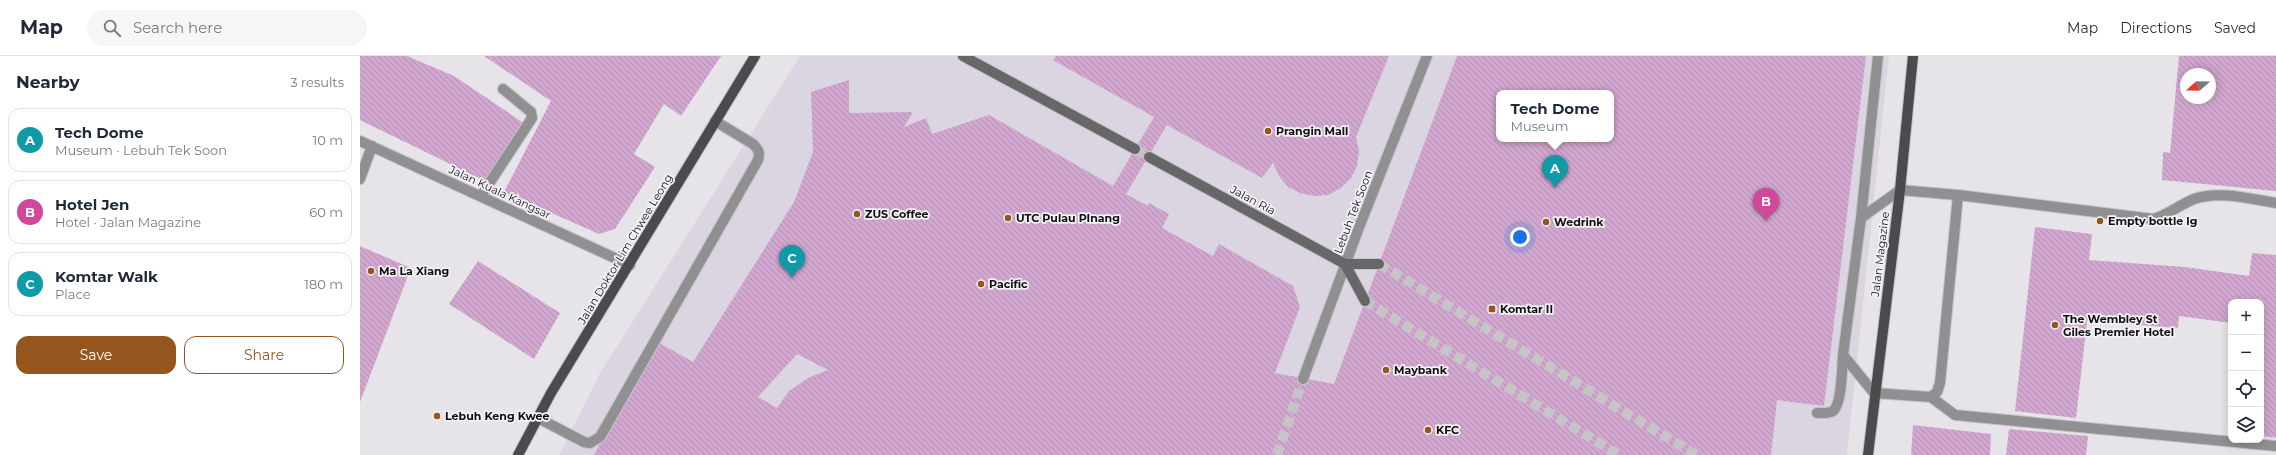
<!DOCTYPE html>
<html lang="en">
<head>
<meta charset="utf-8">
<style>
  :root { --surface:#fff; --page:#f6f6f7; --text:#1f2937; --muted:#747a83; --line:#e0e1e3; --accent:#94561c }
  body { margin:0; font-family:Montserrat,sans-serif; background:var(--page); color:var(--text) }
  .controls { position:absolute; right:12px; bottom:12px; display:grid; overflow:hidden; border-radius:8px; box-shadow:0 2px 10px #0003 }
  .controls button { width:36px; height:36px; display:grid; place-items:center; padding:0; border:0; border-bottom:1px solid var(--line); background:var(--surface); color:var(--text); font:20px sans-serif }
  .compass { position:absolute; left:1820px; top:12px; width:36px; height:36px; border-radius:50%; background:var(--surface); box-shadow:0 2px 10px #0003; rotate:250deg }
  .you { position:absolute; left:1160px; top:181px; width:14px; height:14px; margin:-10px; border:3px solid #fff; border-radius:50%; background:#1a73e8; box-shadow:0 0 0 6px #1a73e833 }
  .badge { display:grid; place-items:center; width:26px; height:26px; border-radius:50%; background:var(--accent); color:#fff; font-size:13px; font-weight:700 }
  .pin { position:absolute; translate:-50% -33px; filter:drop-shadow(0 1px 2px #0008) }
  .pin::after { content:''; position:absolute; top:21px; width:14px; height:12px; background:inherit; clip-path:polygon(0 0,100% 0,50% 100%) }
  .popup { position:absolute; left:1136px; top:34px; width:118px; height:52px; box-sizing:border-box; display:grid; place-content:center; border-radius:8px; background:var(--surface); filter:drop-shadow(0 1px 3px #0005); font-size:13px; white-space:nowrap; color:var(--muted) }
  .popup b { font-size:15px; color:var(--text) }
  .popup::after { content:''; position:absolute; left:50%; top:100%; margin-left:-8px; border:8px solid transparent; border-top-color:var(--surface) }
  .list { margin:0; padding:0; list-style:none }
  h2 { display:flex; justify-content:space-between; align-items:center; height:52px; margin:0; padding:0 16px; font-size:17px }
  h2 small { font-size:13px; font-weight:400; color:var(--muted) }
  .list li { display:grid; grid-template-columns:26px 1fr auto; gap:12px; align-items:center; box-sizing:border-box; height:64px; margin:0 8px 8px; padding:0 8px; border:1px solid var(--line); border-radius:12px }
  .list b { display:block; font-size:15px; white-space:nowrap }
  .list p { margin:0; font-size:13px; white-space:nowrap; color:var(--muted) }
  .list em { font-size:13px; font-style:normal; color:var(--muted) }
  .actions { display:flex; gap:8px; padding:12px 16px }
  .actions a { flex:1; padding:9px 0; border:1px solid var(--accent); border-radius:12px; text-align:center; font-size:14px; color:var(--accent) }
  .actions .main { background:var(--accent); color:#fff }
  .icon { flex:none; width:22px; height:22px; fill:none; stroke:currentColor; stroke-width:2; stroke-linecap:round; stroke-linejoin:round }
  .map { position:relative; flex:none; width:1916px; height:399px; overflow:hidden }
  header { display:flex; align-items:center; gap:24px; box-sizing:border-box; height:56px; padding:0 20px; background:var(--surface); border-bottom:1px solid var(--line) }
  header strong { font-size:19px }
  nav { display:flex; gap:22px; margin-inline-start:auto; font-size:14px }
  .search { width:280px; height:36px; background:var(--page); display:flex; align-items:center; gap:10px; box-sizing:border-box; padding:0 14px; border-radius:22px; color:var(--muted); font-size:15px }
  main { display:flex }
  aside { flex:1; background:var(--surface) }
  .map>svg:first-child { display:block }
</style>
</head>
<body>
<header>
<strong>Map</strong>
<div class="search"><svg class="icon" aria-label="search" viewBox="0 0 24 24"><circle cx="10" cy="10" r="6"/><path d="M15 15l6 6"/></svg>Search here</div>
<nav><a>Map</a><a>Directions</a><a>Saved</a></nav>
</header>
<main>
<aside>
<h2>Nearby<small>3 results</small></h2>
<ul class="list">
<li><span class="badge" style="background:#0f9aa8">A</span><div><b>Tech Dome</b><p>Museum · Lebuh Tek Soon</p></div><em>10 m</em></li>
<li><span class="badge" style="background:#d1479c">B</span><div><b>Hotel Jen</b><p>Hotel · Jalan Magazine</p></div><em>60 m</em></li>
<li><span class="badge" style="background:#0f9aa8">C</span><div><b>Komtar Walk</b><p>Place</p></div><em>180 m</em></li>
</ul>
<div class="actions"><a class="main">Save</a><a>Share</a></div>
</aside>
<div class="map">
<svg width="1916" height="399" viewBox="0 0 1916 399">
  <defs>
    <pattern id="building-back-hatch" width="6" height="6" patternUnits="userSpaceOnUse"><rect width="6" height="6" fill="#d2a7cf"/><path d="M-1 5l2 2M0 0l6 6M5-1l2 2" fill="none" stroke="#b38fb1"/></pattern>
  </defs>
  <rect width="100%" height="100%" fill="#e7e4e9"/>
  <!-- built -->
  <path fill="#dad5e0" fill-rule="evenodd" d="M440 0H1529L1487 399H199L239 319ZM1139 37H1251V83H1139Z"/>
  <!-- building -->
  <g fill="url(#building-back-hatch)" fill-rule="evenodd">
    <polygon points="0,0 47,0 94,20 165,68 125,125 0,64"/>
    <polygon points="124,0 361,0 321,60 304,48 274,98 295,111 255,173 239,178 144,136 191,45"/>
    <path d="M696 0H1029L996 81 999 95 997 110 991 122 981 132 968 139 954 140 940 137 928 131 919 120 913 107 902 122 807 69 766 138 788 150 789 147 809 158 802 172 853 200 859 188 933 230 940 251 915 317 974 328 1097 0H1506L1464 350 1417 344 1411 399H234L296 285 333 306 434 146 453 96 451 36 489 24V57L553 56 544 71 566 62 572 78 629 59 753 130 794 61 693 4ZM1139 37H1251V83H1139ZM437 298 468 314 448 322 429 335 417 352 398 341Z"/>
    <path d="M1819 0H1916V135L1802 124 1803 96 1810 97ZM1826 18H1850V42H1826Z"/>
    <polygon points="1675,171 1732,178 1729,204 1825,211 1889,220 1892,197 1916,199 1916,382 1901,380 1901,246 1871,246 1871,267 1819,260 1818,272 1727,265 1716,362 1655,355"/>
    <polygon points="0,190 51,212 0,346"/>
    <polygon points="118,205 200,257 174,303 89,248"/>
    <polygon points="1553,369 1631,378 1630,399 1551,399"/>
    <polygon points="1649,373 1728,380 1726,399 1646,399"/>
  </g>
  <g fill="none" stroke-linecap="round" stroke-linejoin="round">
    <!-- street-tunnel -->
    <polyline stroke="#c7c4c8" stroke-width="10" stroke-dasharray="10 5" stroke-linecap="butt" points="917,399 943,323"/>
    <!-- secondary-tunnel -->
    <g stroke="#c7c4c8" stroke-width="10" stroke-dasharray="10 5" stroke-linecap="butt">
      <polyline points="775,93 789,101"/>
      <polyline points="1019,208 1336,399"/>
      <polyline points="1005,245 1259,399"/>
    </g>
    <!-- lane casing -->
    <g stroke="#c4c2c6" stroke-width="12">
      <g id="lane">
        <polyline points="0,123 12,90"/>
        <path d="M1598 139 1580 327 1577 336 1571 341 1514 337 1483 299 1501 162 1540 134 1598 139 1793 163C1808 159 1819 149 1834 143 1859 134 1891 143 1916 147"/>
        <polyline points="121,140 172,62 171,56 143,33"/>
        <polyline points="1501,162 1518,0"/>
        <polyline points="1571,341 1595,359 1916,390"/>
        <path d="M1457 357C1462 357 1468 358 1473 355 1482 348 1482 311 1483 299"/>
        <path d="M178 362 224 386 230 387 240 381 398 104C400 97 399 94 393 88L355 65"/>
      </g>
    </g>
    <!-- street casing -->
    <g stroke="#c4c2c6" stroke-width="12">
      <g id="street">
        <polyline points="0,85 270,209"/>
        <polyline points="943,323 998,174 1067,0"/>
      </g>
    </g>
    <!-- secondary casing -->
    <g stroke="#c4c2c6" stroke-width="12">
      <g id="secondary">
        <polyline points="603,0 775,93"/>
        <polyline points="789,101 985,208 1019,208"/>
        <polyline points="985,208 1005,245"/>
      </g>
    </g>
    <!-- primary casing -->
    <g stroke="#c4c2c6" stroke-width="12">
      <g id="primary">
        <polyline points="158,399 191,337 395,0"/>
        <polyline points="1508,399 1540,134 1553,0"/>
      </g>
    </g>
    <!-- lane -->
    <use href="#lane" stroke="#909092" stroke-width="10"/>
    <!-- street -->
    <use href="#street" stroke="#909092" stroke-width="10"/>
    <!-- secondary -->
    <use href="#secondary" stroke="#67676a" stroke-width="10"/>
    <!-- primary -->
    <use href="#primary" stroke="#4b4b4e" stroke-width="10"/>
  </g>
  <!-- markers -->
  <g fill="#94561c" stroke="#f4f2f6" stroke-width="1.5">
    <circle cx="908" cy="75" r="4"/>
    <circle cx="497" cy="158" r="4"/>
    <circle cx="648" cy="162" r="4"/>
    <circle cx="1740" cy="165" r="4"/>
    <circle cx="1186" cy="166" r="4"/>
    <circle cx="11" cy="215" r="4"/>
    <circle cx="621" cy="228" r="4"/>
    <rect x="1128" y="249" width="8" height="8" rx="2"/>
    <circle cx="1695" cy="269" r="4"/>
    <circle cx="1026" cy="314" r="4"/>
    <circle cx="77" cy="360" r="4"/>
    <circle cx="1068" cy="374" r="4"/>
  </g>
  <g text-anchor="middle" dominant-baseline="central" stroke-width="3.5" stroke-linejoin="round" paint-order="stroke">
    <!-- poi labels -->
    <g font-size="11" font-weight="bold" fill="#0f0f10" stroke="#f4f2f6" text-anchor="start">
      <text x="916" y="75">Prangin Mall</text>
      <text x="505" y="158">ZUS Coffee</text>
      <text x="656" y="162">UTC Pulau PInang</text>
      <text x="1748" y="165">Empty bottle lg</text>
      <text x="1194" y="166">Wedrink</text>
      <text x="19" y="215">Ma La Xiang</text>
      <text x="629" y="228">Pacific</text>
      <text x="1140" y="253">Komtar II</text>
      <text x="1703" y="263">The Wembley St<tspan x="1703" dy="13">Giles Premier Hotel</tspan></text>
      <text x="1034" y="314">Maybank</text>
      <text x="85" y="360">Lebuh Keng Kwee</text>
      <text x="1076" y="374">KFC</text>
    </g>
    <!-- street labels -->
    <g font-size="11" fill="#0f0f10" stroke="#f4f2f6">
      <text transform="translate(140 136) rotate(25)">Jalan Kuala Kangsar</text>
      <text transform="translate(893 144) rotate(28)">Jalan Ria</text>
      <text transform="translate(993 156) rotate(-69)">Lebuh Tek Soon</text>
      <text transform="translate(265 193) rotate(-59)">Jalan Doktor Lim Chwee Leong</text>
      <text transform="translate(1520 198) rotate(-83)">Jalan Magazine</text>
    </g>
  </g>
</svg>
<div class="controls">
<button>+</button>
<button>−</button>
<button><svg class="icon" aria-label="locate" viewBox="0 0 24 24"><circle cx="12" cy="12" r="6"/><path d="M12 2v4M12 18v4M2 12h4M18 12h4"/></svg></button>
<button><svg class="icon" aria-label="layers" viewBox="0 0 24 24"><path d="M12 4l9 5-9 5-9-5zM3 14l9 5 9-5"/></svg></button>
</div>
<svg class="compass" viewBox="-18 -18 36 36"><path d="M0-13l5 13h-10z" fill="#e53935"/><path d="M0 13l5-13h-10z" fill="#747a83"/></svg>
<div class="you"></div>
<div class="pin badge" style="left:1195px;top:132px;background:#0f9aa8">A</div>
<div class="popup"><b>Tech Dome</b>Museum</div>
<div class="pin badge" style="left:1406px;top:165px;background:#d1479c">B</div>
<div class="pin badge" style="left:432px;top:222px;background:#0f9aa8">C</div>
</div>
</main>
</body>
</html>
